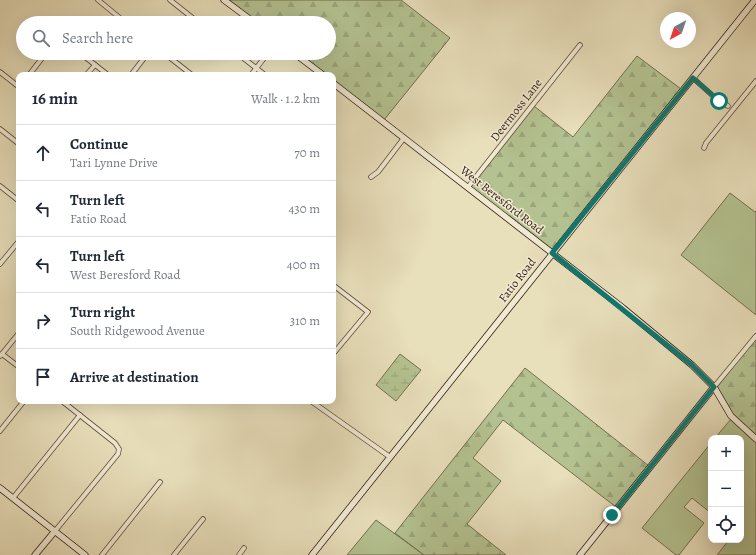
<!DOCTYPE html>
<html lang="en">
<head>
<meta charset="utf-8">
<style>
  :root { --surface:#fff; --page:#f2f2f3; --text:#1f2937; --muted:#747a83; --line:#e0e1e3 }
  body { margin:0; font-family:Alegreya,serif; background:var(--page); color:var(--text) }
  .controls { position:absolute; right:12px; bottom:12px; display:grid; overflow:hidden; border-radius:8px; box-shadow:0 4px 16px #0002 }
  .controls button { width:36px; height:36px; display:grid; place-items:center; padding:0; border:0; border-bottom:1px solid var(--line); background:var(--surface); color:var(--text); font:20px sans-serif }
  .compass { position:absolute; left:660px; top:12px; width:36px; height:36px; border-radius:50%; background:var(--surface); box-shadow:0 4px 16px #0002; rotate:220deg }
  .stop { position:absolute; width:12px; height:12px; margin:-9px; border:3px solid #0f766e; border-radius:50%; background:#fff }
  .stop.end { background:#0f766e; border-color:#fff; box-shadow:0 1px 4px #0008 }
  .list { margin:0; padding:0; list-style:none }
  h2 { display:flex; justify-content:space-between; align-items:center; height:52px; margin:0; padding:0 16px; font-size:17px }
  h2 small { font-size:13px; font-weight:400; color:var(--muted) }
  .list li { display:grid; grid-template-columns:26px 1fr auto; gap:12px; align-items:center; box-sizing:border-box; height:56px; padding:0 16px; border-top:1px solid var(--line) }
  .list b { display:block; font-size:15px; white-space:nowrap }
  .list p { margin:0; font-size:13px; white-space:nowrap; color:var(--muted) }
  .list em { font-size:13px; font-style:normal; color:var(--muted) }
  .icon { flex:none; width:22px; height:22px; fill:none; stroke:currentColor; stroke-width:2; stroke-linecap:round; stroke-linejoin:round }
  .map { position:relative; flex:none; width:756px; height:555px; overflow:hidden }
  .search { position:absolute; background:var(--surface); box-shadow:0 4px 16px #0002; left:16px; top:16px; width:320px; height:44px; display:flex; align-items:center; gap:10px; box-sizing:border-box; padding:0 14px; border-radius:22px; color:var(--muted); font-size:15px }
  .panel { position:absolute; background:var(--surface); box-shadow:0 4px 16px #0002; left:16px; top:72px; width:320px; height:332px; border-radius:8px }
  .map>svg:first-child { display:block }
</style>
</head>
<body>
<div class="map">
<svg width="756" height="555" viewBox="0 0 756 555">
  <defs>
    <pattern id="forest-firs" width="22" height="20" patternUnits="userSpaceOnUse"><rect width="22" height="20" fill="#b4c291"/><path d="M5 1l3.5 6h-7zM16 11l3.5 6h-7z" fill="#9ba67c"/></pattern>
    <pattern id="wetland-marsh" width="20" height="14" patternUnits="userSpaceOnUse"><rect width="20" height="14" fill="#b4c291"/><path d="M1 5h8M5 5V1M11 12h8M15 12V8" fill="none" stroke="#9ba67c"/></pattern>
  </defs>
  <rect width="100%" height="100%" fill="#e8dfbb"/>
  <filter id="stains"><feTurbulence type="fractalNoise" baseFrequency=".005" numOctaves="4"/><feColorMatrix values="0 0 0 0 .2 0 0 0 0 .09 0 0 0 0 .02 0 0 0 .5 -.17"/></filter>
  <radialGradient id="worn" r=".72"><stop offset=".6" stop-color="#630" stop-opacity="0"/><stop offset="1" stop-color="#630" stop-opacity=".3"/></radialGradient>
  <!-- green -->
  <g fill="#b4c291" stroke="#736f50">
    <polygon points="730,193 755,212 756,211 756,315 681,255"/>
    <polygon points="731,419 756,441 756,555 717,555 729,540 741,540 741,438 715,438"/>
    <polygon points="711,443 711,513 692,498 684,507 704,523 679,555 676,555 642,528"/>
    <polygon points="376,520 424,555 347,555"/>
  </g>
  <!-- forest -->
  <g fill="url(#forest-firs)" stroke="#736f50">
    <polygon points="228,0 401,0 450,38 384,120 333,80 333,75 326,75 297,53 329,53 329,23 258,23"/>
    <polygon points="637,56 681,89 552,250 470,187 534,106 573,137"/>
    <polygon points="756,338 756,436 733,415 717,387"/>
    <polygon points="525,368 649,466 616,507 503,420 473,458 501,481 467,524 506,555 424,555 395,533"/>
  </g>
  <!-- wetland -->
  <polygon fill="url(#wetland-marsh)" stroke="#736f50" points="400,354 421,370 396,401 376,385"/>
  <g fill="none" stroke-linecap="round" stroke-linejoin="round">
    <!-- street casing -->
    <g stroke="#604d3b" stroke-width="5.5">
      <g id="street">
        <polyline points="98,0 126,23"/>
        <polyline points="170,0 199,23"/>
        <polyline points="80,53 108,75"/>
        <polyline points="164,53 192,75"/>
        <polyline points="237,53 265,75"/>
        <polyline points="0,72 19,87"/>
        <polyline points="29,75 46,53"/>
        <polyline points="86,75 95,65"/>
        <polyline points="131,75 148,53"/>
        <polyline points="251,75 268,53"/>
        <polyline points="693,78 721,103 728,106 720,99 717,98"/>
        <polyline points="0,129 19,144"/>
        <polyline points="704,148 706,143 756,81"/>
        <polyline points="371,177 378,172 404,138"/>
        <polyline points="0,186 19,201"/>
        <polyline points="468,187 580,45"/>
        <polyline points="0,264 19,241"/>
        <polyline points="333,285 368,312 333,354"/>
        <polyline points="2,354 19,333"/>
        <polyline points="0,356 2,354 19,367"/>
        <polyline points="714,387 756,336"/>
        <polyline points="311,401 390,457"/>
        <polyline points="0,431 24,401"/>
        <polyline points="13,498 80,415"/>
        <polyline points="55,531 118,454 119,449 115,443 62,401"/>
        <polyline points="102,555 160,482"/>
        <polyline points="174,555 203,519"/>
        <polyline points="239,555 244,548"/>
      </g>
    </g>
    <!-- secondary casing -->
    <g stroke="#321c10" stroke-width="7">
      <g id="secondary">
        <polyline points="224,0 255,23"/>
        <polyline points="294,53 323,75"/>
        <polyline points="333,83 623,308 692,365 714,387 731,416 756,439"/>
        <polyline points="0,488 85,555"/>
        <polyline points="35,555 55,531"/>
        <polyline points="312,555 755,0"/>
        <polyline points="580,555 714,387"/>
      </g>
    </g>
    <!-- street -->
    <use href="#street" stroke="#f0ead3" stroke-width="4"/>
    <!-- secondary -->
    <use href="#secondary" stroke="#f0ead3" stroke-width="5.5"/>
  </g>
  <g fill="none" stroke-linecap="round" stroke-linejoin="round">
    <!-- route -->
    <polyline stroke="#0f766e" stroke-width="5" points="612,515 714,387 692,365 552,253 693,78 719,101"/>
  </g>
  <g text-anchor="middle" dominant-baseline="central" stroke-width="3" stroke-linejoin="round" paint-order="stroke">
    <!-- street labels -->
    <g font-size="12" fill="#321c10" stroke="#f0ead3">
      <text transform="translate(516 110) rotate(-52)">Deermoss Lane</text>
      <text transform="translate(502 200) rotate(38)">West Beresford Road</text>
      <text transform="translate(517 280) rotate(-52)">Fatio Road</text>
    </g>
  </g>
  <rect width="100%" height="100%" filter="url(#stains)"/>
  <rect width="100%" height="100%" fill="url(#worn)"/>
</svg>
<div class="controls">
<button>+</button>
<button>−</button>
<button><svg class="icon" aria-label="locate" viewBox="0 0 24 24"><circle cx="12" cy="12" r="6"/><path d="M12 2v4M12 18v4M2 12h4M18 12h4"/></svg></button>
</div>
<svg class="compass" viewBox="-18 -18 36 36"><path d="M0-13l5 13h-10z" fill="#e53935"/><path d="M0 13l5-13h-10z" fill="#747a83"/></svg>
<div class="stop" style="left:719px;top:101px"></div>
<div class="stop end" style="left:612px;top:515px"></div>
<div class="search"><svg class="icon" aria-label="search" viewBox="0 0 24 24"><circle cx="10" cy="10" r="6"/><path d="M15 15l6 6"/></svg>Search here</div>
<section class="panel">
<h2>16 min<small>Walk · 1.2 km</small></h2>
<ul class="list">
<li><svg class="icon" aria-label="ahead" viewBox="0 0 24 24"><path d="M12 20V5M6 11l6-6 6 6"/></svg><div><b>Continue</b><p>Tari Lynne Drive</p></div><em>70 m</em></li>
<li><svg class="icon" aria-label="left" viewBox="0 0 24 24"><path d="M17 20v-9H6M10 6l-5 5 5 5"/></svg><div><b>Turn left</b><p>Fatio Road</p></div><em>430 m</em></li>
<li><svg class="icon" aria-label="left" viewBox="0 0 24 24"><path d="M17 20v-9H6M10 6l-5 5 5 5"/></svg><div><b>Turn left</b><p>West Beresford Road</p></div><em>400 m</em></li>
<li><svg class="icon" aria-label="right" viewBox="0 0 24 24"><path d="M7 20v-9h11M14 6l5 5-5 5"/></svg><div><b>Turn right</b><p>South Ridgewood Avenue</p></div><em>310 m</em></li>
<li><svg class="icon" aria-label="arrive" viewBox="0 0 24 24"><path d="M6 21V4h12l-3 4 3 4H6"/></svg><div><b>Arrive at destination</b></div></li>
</ul>
</section>
</div>
</body>
</html>
